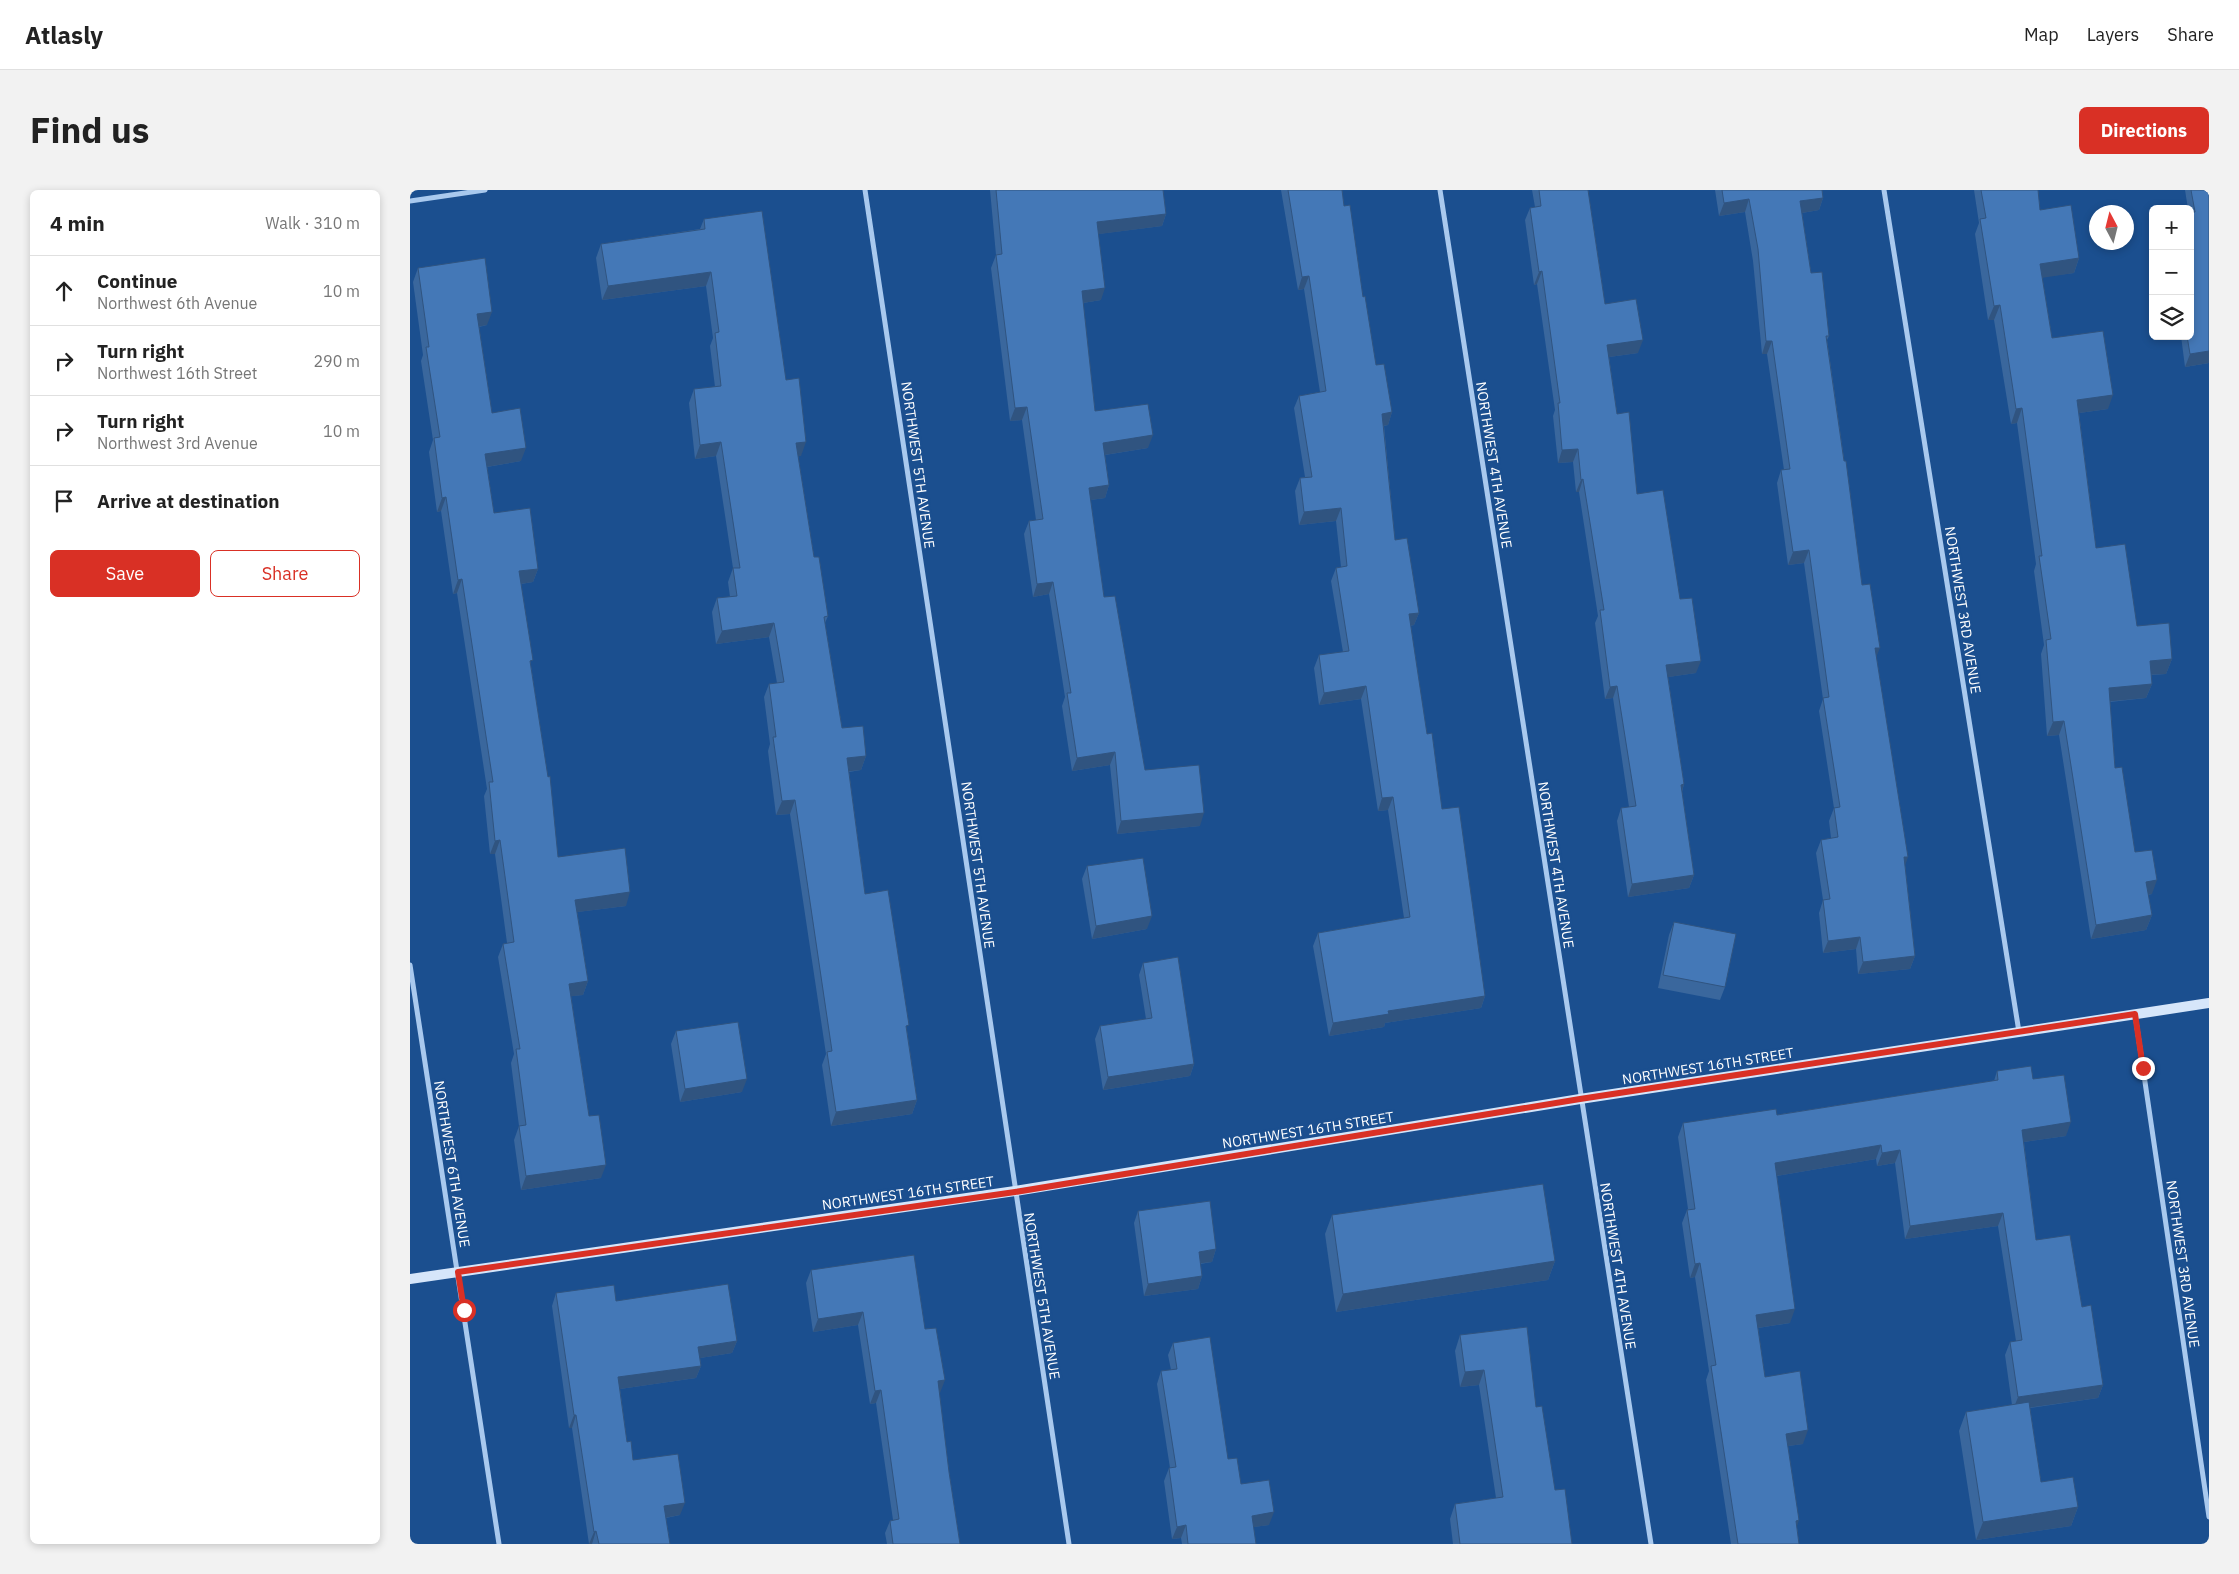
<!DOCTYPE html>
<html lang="en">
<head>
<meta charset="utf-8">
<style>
  :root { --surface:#fff; --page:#f2f2f2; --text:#222; --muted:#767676; --line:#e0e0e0; --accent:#d93025 }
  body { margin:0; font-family:"IBM Plex Sans",sans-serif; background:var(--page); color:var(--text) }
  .controls { position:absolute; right:15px; top:15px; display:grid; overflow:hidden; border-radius:8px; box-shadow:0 2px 8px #0003 }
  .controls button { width:45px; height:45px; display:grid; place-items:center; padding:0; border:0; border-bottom:1px solid var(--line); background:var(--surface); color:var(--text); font:25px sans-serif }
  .compass { position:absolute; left:1679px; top:15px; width:45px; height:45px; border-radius:50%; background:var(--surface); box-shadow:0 2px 8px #0003; rotate:353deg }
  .stop { position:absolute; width:15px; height:15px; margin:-11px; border:4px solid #d93025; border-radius:50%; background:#fff }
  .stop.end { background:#d93025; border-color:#fff; box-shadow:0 1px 5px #0008 }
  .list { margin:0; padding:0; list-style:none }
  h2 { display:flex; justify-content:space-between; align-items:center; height:65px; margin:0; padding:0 20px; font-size:21px }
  h2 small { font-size:16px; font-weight:400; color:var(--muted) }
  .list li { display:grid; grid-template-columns:32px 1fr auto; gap:15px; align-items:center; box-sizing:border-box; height:70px; padding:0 20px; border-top:1px solid var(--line) }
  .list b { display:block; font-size:19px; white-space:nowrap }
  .list p { margin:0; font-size:16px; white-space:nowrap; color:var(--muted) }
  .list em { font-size:16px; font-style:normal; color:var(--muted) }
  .actions { display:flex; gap:10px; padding:15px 20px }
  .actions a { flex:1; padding:11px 0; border:1px solid var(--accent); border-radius:8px; text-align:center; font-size:18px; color:var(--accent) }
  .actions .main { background:var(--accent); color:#fff }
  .icon { flex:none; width:28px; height:28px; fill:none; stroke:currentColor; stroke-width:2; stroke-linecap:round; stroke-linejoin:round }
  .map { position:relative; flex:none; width:1799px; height:1354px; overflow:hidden; border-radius:8px }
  header { display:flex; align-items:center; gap:30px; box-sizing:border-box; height:70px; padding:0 25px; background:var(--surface); border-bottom:1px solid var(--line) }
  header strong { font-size:24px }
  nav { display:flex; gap:28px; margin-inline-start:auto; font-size:18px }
  .intro { display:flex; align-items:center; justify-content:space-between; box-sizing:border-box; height:120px; padding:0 30px }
  h1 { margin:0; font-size:35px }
  .button { padding:12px 22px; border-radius:8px; background:var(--accent); color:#fff; font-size:18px; font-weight:700 }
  main { display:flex; gap:30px; padding:0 30px }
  aside { flex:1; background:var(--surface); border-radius:8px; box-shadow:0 2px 8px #0003 }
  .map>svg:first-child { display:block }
</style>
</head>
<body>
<header>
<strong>Atlasly</strong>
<nav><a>Map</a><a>Layers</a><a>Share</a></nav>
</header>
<div class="intro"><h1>Find us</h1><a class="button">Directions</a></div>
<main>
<aside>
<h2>4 min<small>Walk · 310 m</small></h2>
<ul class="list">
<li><svg class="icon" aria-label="ahead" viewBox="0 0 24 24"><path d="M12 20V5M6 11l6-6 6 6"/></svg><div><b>Continue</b><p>Northwest 6th Avenue</p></div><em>10 m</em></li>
<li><svg class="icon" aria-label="right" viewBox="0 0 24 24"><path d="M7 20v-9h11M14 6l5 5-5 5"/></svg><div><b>Turn right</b><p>Northwest 16th Street</p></div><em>290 m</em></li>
<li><svg class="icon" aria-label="right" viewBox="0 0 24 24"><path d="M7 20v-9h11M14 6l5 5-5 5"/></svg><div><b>Turn right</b><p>Northwest 3rd Avenue</p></div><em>10 m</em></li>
<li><svg class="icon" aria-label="arrive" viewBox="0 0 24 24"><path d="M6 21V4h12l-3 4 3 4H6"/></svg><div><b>Arrive at destination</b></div></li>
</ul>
<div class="actions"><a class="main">Save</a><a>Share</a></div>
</aside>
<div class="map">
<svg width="1799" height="1354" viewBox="0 0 1799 1354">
  <rect width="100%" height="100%" fill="#1b4f8f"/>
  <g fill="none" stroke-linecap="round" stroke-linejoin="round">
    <!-- street -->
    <g stroke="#a9c9ee" stroke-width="5">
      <polyline points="455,0 659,1354"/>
      <polyline points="1030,0 1241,1354"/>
      <polyline points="1474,0 1609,842"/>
      <polyline points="0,11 75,0"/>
      <polyline points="0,775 89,1354"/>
      <polyline points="1725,824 1799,1327"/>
    </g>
    <!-- secondary -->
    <polyline stroke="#d6e6fa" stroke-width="10" points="0,1089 605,1001 1170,909 1799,813"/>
  </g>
  <!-- wall -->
  <g fill="#3a679d">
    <polygon points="580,0 753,0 756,24 752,36 688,44 691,110 673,113 685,221 738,258 695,265 699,295 695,308 680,310 694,407 735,580 790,636 707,644 700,575 662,581 652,516 655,507 639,404 623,407 614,344 619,331 626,330 612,230 600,231 581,78 586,65"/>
    <polygon points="871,0 932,0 934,16 966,175 982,222 978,235 974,236 985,350 1009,423 1004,435 1000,436 1017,544 1032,619 1075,806 1071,818 975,833 974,837 919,846 903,756 908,743 994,728 978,620 968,621 951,509 909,515 904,478 909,465 933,462 921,391 926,378 931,377 926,331 889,335 885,301 890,288 895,287 884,218 889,206 910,202 894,99 888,100"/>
    <polygon points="1122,0 1178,0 1195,114 1228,163 1199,167 1207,224 1227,304 1270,409 1286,483 1258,487 1274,594 1272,602 1284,685 1279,698 1218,707 1207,631 1211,618 1219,617 1203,508 1195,509 1185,433 1188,426 1169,302 1166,302 1163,272 1148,273 1143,226 1145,220 1127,94 1124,95 1115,30 1120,18 1125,17"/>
    <polygon points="1305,0 1412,0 1413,8 1409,20 1392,23 1401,83 1419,146 1417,150 1452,395 1466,467 1495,675 1505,766 1500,779 1448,784 1446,759 1413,763 1409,723 1413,710 1406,663 1411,650 1421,648 1419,631 1424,618 1409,521 1413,509 1394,373 1378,375 1367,293 1371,280 1374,280 1357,164 1352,164 1343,71 1335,22 1309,26"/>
    <polygon points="1564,0 1628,0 1630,20 1669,68 1664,83 1632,87 1642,148 1698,219 1669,223 1686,358 1727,436 1762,469 1756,484 1741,485 1742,494 1736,508 1700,512 1705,578 1725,662 1742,704 1738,705 1742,725 1736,740 1681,749 1649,545 1637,546 1631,464 1634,455 1624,381 1626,374 1607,233 1601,234 1584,130 1578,130 1565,44 1569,33"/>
    <polygon points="1775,0 1799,0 1799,173 1775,177 1771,146 1780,146 1780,19 1778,19"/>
    <polygon points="294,29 376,190 391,266 388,266 404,367 418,426 415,433 432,538 456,566 451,580 439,582 455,704 497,841 507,910 502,924 421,936 412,875 416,864 380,624 366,625 358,561 360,554 354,507 359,494 367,493 359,447 306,454 302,422 307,408 320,407 318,392 323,378 306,266 285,269 279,213 284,199 305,197 300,156 303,148 296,96 192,110 186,68 191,54 290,39"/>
    <polygon points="8,78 77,135 69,137 82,223 111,271 77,277 84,323 128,379 123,392 111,394 121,476 148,667 216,716 167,722 178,791 173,805 161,806 179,926 191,988 111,1000 104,950 109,936 101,873 104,864 88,767 93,754 97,753 85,664 80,664 74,606 77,599 47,403 43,404 31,321 27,322 19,262 23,250 11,171 13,165 3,92"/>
    <polygon points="677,676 737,739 682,749 672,689"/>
    <polygon points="1264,732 1315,797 1310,810 1248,798 1259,745"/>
    <polygon points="733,773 784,874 780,886 693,900 685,849 690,836 736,829 729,785"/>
    <polygon points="266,841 332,902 270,912 261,854"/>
    <polygon points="1587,881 1623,889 1656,946 1614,952 1626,1050 1672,1117 1693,1195 1688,1208 1620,1218 1631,1292 1668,1317 1661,1336 1566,1350 1549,1241 1556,1222 1602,1215 1595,1165 1600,1152 1606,1151 1588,1036 1495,1049 1485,973 1467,976 1466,969 1367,986 1380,1133 1348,1138 1355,1187 1393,1254 1378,1256 1387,1338 1389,1354 1321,1354 1296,1190 1299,1181 1285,1087 1280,1088 1272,1033 1277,1020 1278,1019 1268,947 1273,933 1367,925 1584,891"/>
    <polygon points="728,1021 806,1059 802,1072 790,1074 792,1086 788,1099 734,1106 724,1033"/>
    <polygon points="922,1025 1145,1071 1138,1090 926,1122 915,1044"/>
    <polygon points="401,1080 515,1139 530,1203 529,1203 539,1282 550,1354 477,1354 475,1343 480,1331 483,1330 466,1213 460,1214 448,1135 403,1142 396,1093"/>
    <polygon points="146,1103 206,1111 327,1151 322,1163 290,1168 291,1176 286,1188 210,1199 217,1252 223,1270 270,1325 256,1328 260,1354 179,1354 162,1238 159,1238 142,1116"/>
    <polygon points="1050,1145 1126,1217 1145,1300 1162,1354 1043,1354 1040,1329 1045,1314 1086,1308 1069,1195 1050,1197 1045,1161"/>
    <polygon points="763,1153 818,1269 831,1294 859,1335 843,1337 846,1354 772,1354 771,1348 762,1349 754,1291 759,1278 760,1278 747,1194 751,1181 761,1180 758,1165"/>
  </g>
  <!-- shaded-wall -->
  <g fill="#305480">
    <polygon points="1413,8 1409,20 1386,24 1390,11"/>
    <polygon points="1339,9 1335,22 1309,26 1314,13"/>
    <polygon points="756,24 752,36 682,45 687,32"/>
    <polygon points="1669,68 1664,83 1625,89 1630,74"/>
    <polygon points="1132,81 1127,94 1124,95 1129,82"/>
    <polygon points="301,82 296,96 192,110 198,96"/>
    <polygon points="899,86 894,99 888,100 892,87"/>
    <polygon points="695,98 691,110 667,114 672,101"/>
    <polygon points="1590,115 1584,130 1578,130 1584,116"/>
    <polygon points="82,122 77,135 62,138 67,124"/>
    <polygon points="1233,150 1228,163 1192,168 1197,155"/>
    <polygon points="1356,151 1362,151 1357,164 1352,164"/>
    <polygon points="1799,161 1799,173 1775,177 1780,164"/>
    <polygon points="1703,205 1698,219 1662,224 1667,210"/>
    <polygon points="617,217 612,230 600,231 605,218"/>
    <polygon points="1612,218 1607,233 1601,234 1606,219"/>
    <polygon points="982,222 978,235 968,237 972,224"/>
    <polygon points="743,245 738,258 688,266 693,253"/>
    <polygon points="311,252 306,266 285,269 290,255"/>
    <polygon points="396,252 391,266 381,267 386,253"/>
    <polygon points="116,258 111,271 70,278 75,264"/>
    <polygon points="1168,259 1163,272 1148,273 1152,260"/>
    <polygon points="1173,289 1169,302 1166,302 1171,290"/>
    <polygon points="699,295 695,308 674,311 679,298"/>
    <polygon points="36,307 31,321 27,322 32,308"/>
    <polygon points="931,318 926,331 889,335 894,322"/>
    <polygon points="1399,360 1394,373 1378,375 1383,362"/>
    <polygon points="128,379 123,392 104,395 109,381"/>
    <polygon points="52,389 47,403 43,404 48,390"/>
    <polygon points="643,392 639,404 623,407 627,394"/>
    <polygon points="1009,423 1004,435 994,437 999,424"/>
    <polygon points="364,433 359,447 306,454 312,441"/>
    <polygon points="1465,458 1470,458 1465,470"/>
    <polygon points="1762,469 1756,484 1735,485 1740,471"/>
    <polygon points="1291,471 1286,483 1252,488 1256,475"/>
    <polygon points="1742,494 1736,508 1693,512 1699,498"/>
    <polygon points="956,496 951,509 909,515 914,503"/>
    <polygon points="1207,496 1203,508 1195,509 1200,497"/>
    <polygon points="1654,531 1649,545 1637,546 1643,532"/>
    <polygon points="705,562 700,575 662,581 667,568"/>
    <polygon points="456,566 451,580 432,582 437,568"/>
    <polygon points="1274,594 1270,607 1271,595"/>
    <polygon points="983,607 978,620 968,621 972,608"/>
    <polygon points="385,610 380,624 366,625 372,611"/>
    <polygon points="794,623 790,636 707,644 711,631"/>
    <polygon points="90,650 85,664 80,664 85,651"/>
    <polygon points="1494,667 1498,667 1494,679"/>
    <polygon points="1284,685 1279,698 1218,707 1222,694"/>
    <polygon points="1747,690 1742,704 1731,706 1736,692"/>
    <polygon points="220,702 216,716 160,723 165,710"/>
    <polygon points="1742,725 1736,740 1681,749 1686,735"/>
    <polygon points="742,726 737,739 682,749 686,736"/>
    <polygon points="1450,747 1446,759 1413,763 1418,751"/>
    <polygon points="1505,766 1500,779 1448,784 1453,772"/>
    <polygon points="178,791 173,805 155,807 159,794"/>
    <polygon points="1075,806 1071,818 975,833 974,837 919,846 923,833 978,821"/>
    <polygon points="784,874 780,886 693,900 698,887"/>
    <polygon points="337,889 332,902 270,912 275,899"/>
    <polygon points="507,910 502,924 421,936 426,922"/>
    <polygon points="1661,932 1656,946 1607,953 1612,940"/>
    <polygon points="1471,955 1466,969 1360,987 1365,973"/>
    <polygon points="1490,960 1485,973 1467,976 1472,963"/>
    <polygon points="196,975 191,988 111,1000 116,986"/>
    <polygon points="1593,1023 1588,1036 1495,1049 1500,1036"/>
    <polygon points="806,1059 802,1072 784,1074 789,1062"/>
    <polygon points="1145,1071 1138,1090 926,1122 933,1104"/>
    <polygon points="1290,1073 1285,1087 1280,1088 1285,1074"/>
    <polygon points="792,1086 788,1099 734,1106 738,1094"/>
    <polygon points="1385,1119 1380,1133 1341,1139 1346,1125"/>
    <polygon points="453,1122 448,1135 403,1142 408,1129"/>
    <polygon points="327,1151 322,1163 284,1169 288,1157"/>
    <polygon points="291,1176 286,1188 203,1200 208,1187"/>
    <polygon points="1074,1180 1069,1195 1050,1197 1055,1182"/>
    <polygon points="535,1190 530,1203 523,1204 528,1191"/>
    <polygon points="1693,1195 1688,1208 1603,1220 1608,1207"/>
    <polygon points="471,1200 466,1213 460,1214 465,1201"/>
    <polygon points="164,1225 166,1225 162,1238 159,1238"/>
    <polygon points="1398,1240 1393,1254 1371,1257 1376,1244"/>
    <polygon points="275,1313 270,1325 249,1329 254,1316"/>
    <polygon points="1668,1317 1661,1336 1566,1350 1573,1332"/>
    <polygon points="864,1322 859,1335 837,1338 842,1326"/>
    <polygon points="1389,1330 1385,1343 1386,1331"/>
    <polygon points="776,1335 771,1348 762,1349 767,1337"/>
    <polygon points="186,1341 182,1354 179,1354 184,1342"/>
  </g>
  <!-- building -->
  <g fill="#4478b7" stroke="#305480">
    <polygon points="586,0 753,0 756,24 687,32 695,98 672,101 685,221 738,214 743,245 693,253 699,295 679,298 694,407 705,406 735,580 789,575 794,623 711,631 705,562 667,568 657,503 661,503 643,392 627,394 619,331 633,329 617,217 605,218 586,65 592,64"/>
    <polygon points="878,0 932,0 934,16 940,15 953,107 955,106 966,175 974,174 982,222 972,224 985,350 997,348 1009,423 999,424 1017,544 1022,543 1032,619 1049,617 1075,806 978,821 979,824 923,833 908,743 1000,727 983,607 972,608 956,496 914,503 909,465 939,461 926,378 937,376 931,318 894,322 890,288 902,287 889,206 916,201 899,86 892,87"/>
    <polygon points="1129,0 1178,0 1195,114 1226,109 1233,150 1197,155 1207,224 1219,222 1227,304 1253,300 1270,409 1282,408 1291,471 1256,475 1274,594 1271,595 1284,685 1222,694 1211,618 1226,616 1207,496 1200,497 1190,420 1194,420 1173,289 1171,290 1168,259 1152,260 1148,213 1150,213 1132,81 1129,82 1120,18 1131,16"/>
    <polygon points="1312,0 1412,0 1413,8 1390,11 1401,83 1412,82 1419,146 1416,146 1434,271 1436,271 1452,395 1460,394 1470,458 1465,458 1498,667 1494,667 1505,766 1453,772 1450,747 1418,751 1413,710 1420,709 1411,650 1428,647 1424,618 1430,617 1413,508 1419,507 1399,360 1383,362 1371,280 1380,279 1362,151 1356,151 1348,59 1339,9 1314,13"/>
    <polygon points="1571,0 1628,0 1630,20 1661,15 1669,68 1630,74 1642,148 1693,141 1703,205 1667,210 1686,358 1715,354 1727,436 1759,433 1762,469 1740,471 1742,494 1699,498 1705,578 1712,577 1725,662 1742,660 1747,690 1736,692 1742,725 1686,735 1654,531 1643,532 1636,450 1641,449 1629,366 1632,366 1612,218 1606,219 1590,115 1584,116 1570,29 1576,28"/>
    <polygon points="1781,0 1799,0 1799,161 1780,164 1777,146 1780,146 1780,115 1781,115 1780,108 1780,23 1785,22"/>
    <polygon points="352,21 376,190 389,188 396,252 386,253 404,367 409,367 418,426 414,427 432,538 453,536 456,566 437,568 455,704 478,700 499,835 496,836 507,910 426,922 417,862 422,861 385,610 372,611 363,547 366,547 359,494 374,492 364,433 312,441 307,408 327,406 323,378 330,378 311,252 290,255 284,199 311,196 305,143 309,142 301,82 198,96 191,54 295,39 294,29"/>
    <polygon points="75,68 82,122 67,124 82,223 110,218 116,258 75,264 84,323 120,318 128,379 109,381 123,470 120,471 138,587 140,586 148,667 215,658 220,702 165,710 178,791 159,794 179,926 189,925 196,975 116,986 109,936 116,935 106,859 110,859 93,754 104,752 90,650 85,651 79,592 83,592 52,389 48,390 36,307 32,308 24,248 30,247 16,157 19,157 8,78"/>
    <polygon points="733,668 742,726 686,736 677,676"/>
    <polygon points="1264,732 1326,744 1315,797 1253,785"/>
    <polygon points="768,767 784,874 698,887 690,836 742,828 733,773"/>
    <polygon points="328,832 337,889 275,899 266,841"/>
    <polygon points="1621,876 1623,889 1654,885 1661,932 1612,940 1626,1050 1660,1045 1672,1117 1681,1115 1693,1195 1608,1207 1600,1152 1612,1150 1593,1023 1500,1036 1490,960 1472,963 1471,955 1365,973 1385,1119 1346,1125 1355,1187 1390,1181 1398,1240 1376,1244 1389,1330 1386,1331 1389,1354 1328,1354 1301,1176 1306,1175 1290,1073 1285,1074 1277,1020 1285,1019 1273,933 1366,919 1367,925 1588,890 1587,881"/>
    <polygon points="1133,994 1145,1071 933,1104 922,1025"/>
    <polygon points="800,1011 806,1059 789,1062 792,1086 738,1094 728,1021"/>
    <polygon points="504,1065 515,1139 526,1138 535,1190 528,1191 539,1282 550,1354 483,1354 480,1331 489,1329 471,1200 465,1201 453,1122 408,1129 401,1080"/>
    <polygon points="318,1094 327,1151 288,1157 291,1176 208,1187 217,1252 221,1251 223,1270 268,1264 275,1313 254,1316 260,1354 189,1354 186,1341 184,1342 166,1225 164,1225 146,1103 204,1095 206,1111"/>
    <polygon points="1117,1137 1126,1217 1132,1216 1145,1300 1155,1299 1162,1354 1050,1354 1045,1314 1093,1307 1074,1180 1055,1182 1050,1145"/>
    <polygon points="800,1147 818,1269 827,1268 831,1294 859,1290 864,1322 842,1326 846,1354 778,1354 776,1335 767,1337 759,1278 766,1277 751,1181 767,1179 763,1153"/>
    <polygon points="1619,1212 1631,1292 1663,1287 1668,1317 1573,1332 1556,1222"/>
  </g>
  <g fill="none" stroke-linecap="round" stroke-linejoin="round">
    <!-- route -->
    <polyline stroke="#d93025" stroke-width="6" points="54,1120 48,1082 605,1002 1170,909 1725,824 1733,878"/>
  </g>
  <g text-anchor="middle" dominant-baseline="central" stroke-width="5" stroke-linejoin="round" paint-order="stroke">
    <!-- street labels -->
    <g font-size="14" fill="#fff" stroke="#1b4f8f">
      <text transform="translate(508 275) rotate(82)">NORTHWEST 5TH AVENUE</text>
      <text transform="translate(1084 275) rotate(81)">NORTHWEST 4TH AVENUE</text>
      <text transform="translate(1553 420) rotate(81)">NORTHWEST 3RD AVENUE</text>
      <text transform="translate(568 675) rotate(82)">NORTHWEST 5TH AVENUE</text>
      <text transform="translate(1146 675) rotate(81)">NORTHWEST 4TH AVENUE</text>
      <text transform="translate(1298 876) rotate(-9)">NORTHWEST 16TH STREET</text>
      <text transform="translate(898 940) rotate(-9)">NORTHWEST 16TH STREET</text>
      <text transform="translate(42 974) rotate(81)">NORTHWEST 6TH AVENUE</text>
      <text transform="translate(498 1003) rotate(-8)">NORTHWEST 16TH STREET</text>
      <text transform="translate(1773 1074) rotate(82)">NORTHWEST 3RD AVENUE</text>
      <text transform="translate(1208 1076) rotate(81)">NORTHWEST 4TH AVENUE</text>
      <text transform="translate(632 1106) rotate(81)">NORTHWEST 5TH AVENUE</text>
    </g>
  </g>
</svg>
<div class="controls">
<button>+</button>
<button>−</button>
<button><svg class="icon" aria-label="layers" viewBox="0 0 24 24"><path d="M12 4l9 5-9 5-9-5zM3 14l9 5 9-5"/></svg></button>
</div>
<svg class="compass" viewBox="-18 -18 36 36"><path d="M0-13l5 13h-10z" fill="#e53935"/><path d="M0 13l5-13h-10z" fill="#767676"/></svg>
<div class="stop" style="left:54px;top:1120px"></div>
<div class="stop end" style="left:1733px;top:878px"></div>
</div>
</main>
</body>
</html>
